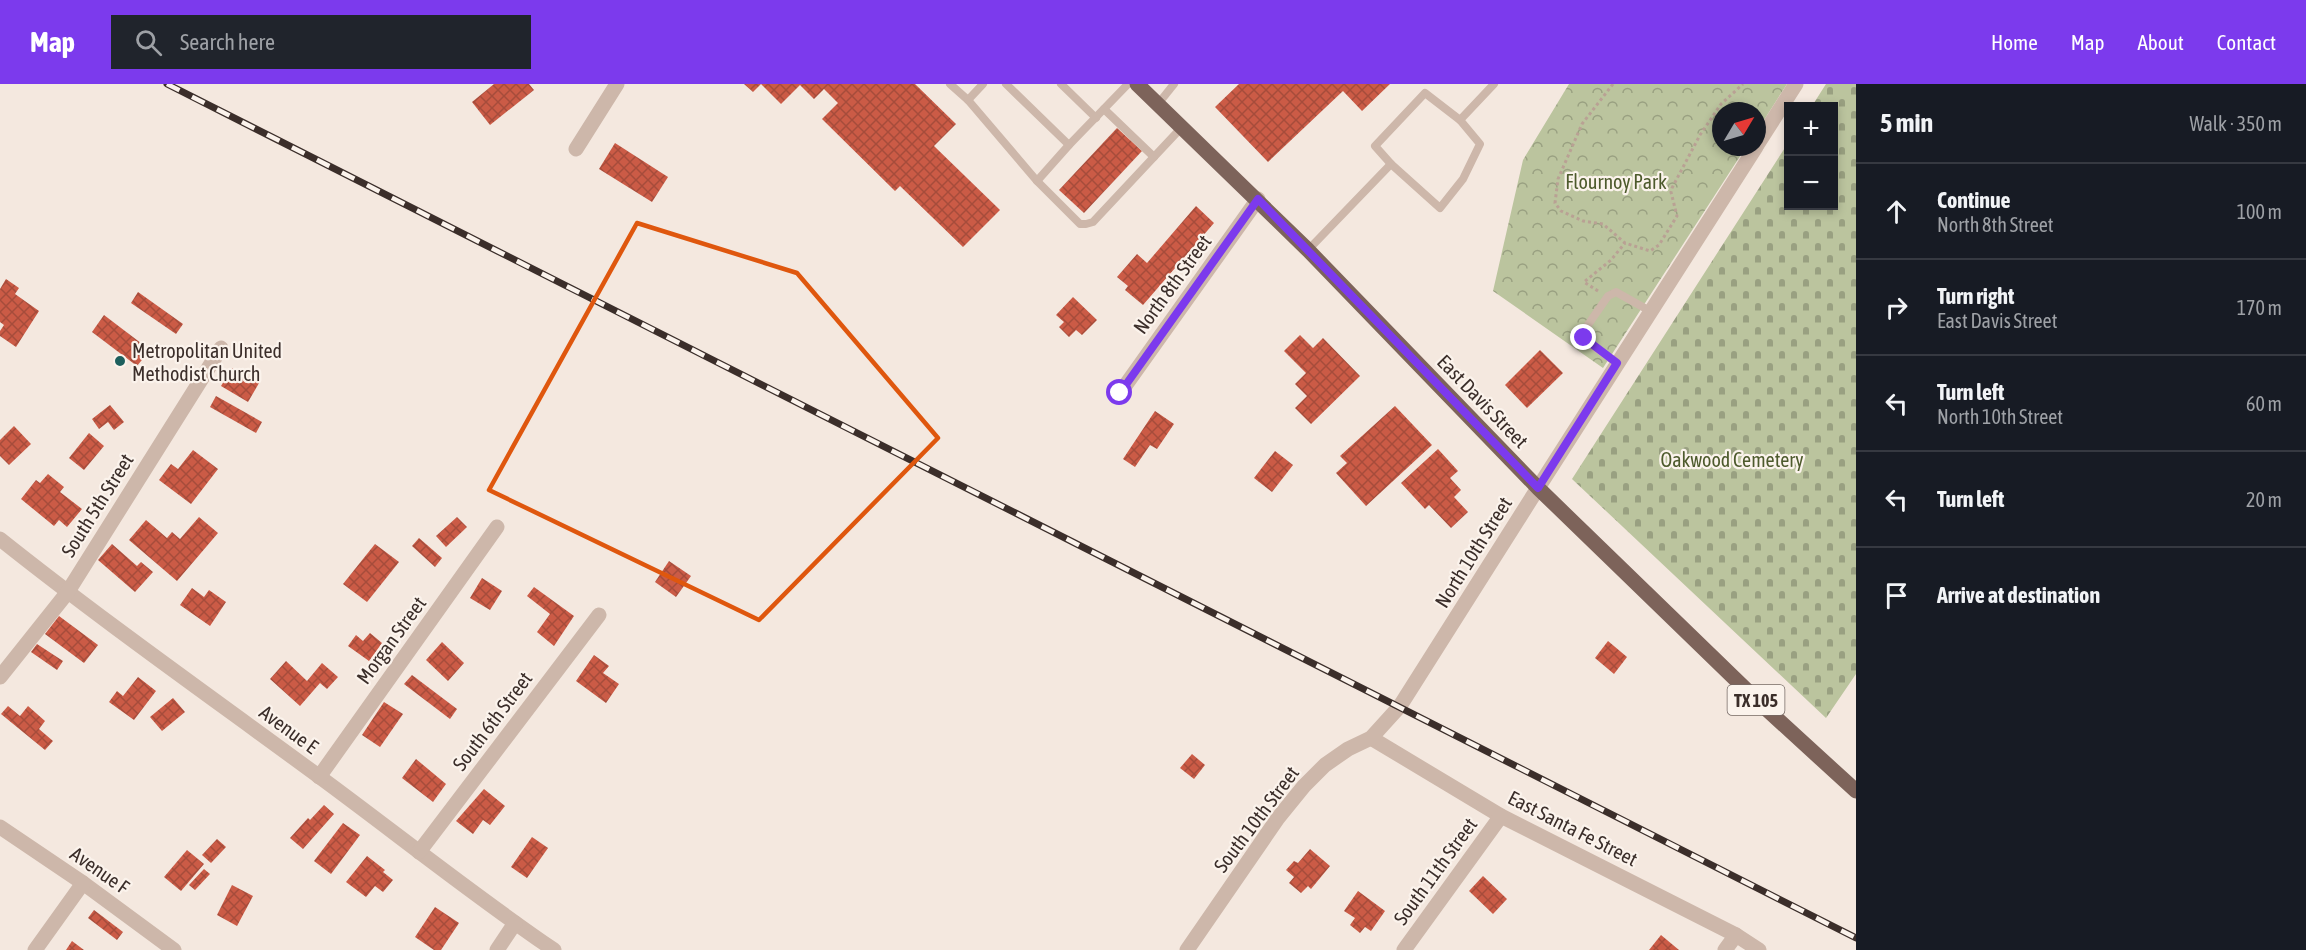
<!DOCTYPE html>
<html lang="en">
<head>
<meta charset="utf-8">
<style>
  :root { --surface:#171b24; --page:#20242c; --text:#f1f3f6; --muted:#9ea1a6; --line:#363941; --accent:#7c3aed }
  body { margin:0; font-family:"Asap Condensed",sans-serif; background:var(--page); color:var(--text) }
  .controls { position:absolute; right:18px; top:18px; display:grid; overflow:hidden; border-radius:0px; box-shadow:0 3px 9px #0003 }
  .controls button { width:54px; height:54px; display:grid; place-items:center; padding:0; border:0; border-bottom:2px solid var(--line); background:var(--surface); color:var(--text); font:30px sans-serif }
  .compass { position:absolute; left:1712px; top:18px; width:54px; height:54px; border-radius:50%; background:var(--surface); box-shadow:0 3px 9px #0003; rotate:52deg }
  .stop { position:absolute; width:18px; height:18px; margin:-14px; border:4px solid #7c3aed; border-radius:50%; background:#fff }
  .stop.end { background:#7c3aed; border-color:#fff; box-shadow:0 2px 6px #0008 }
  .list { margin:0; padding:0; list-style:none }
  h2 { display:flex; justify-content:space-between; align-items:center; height:78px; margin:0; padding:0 24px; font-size:26px }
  h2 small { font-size:20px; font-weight:400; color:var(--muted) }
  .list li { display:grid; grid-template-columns:39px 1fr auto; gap:18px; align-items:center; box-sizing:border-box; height:96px; padding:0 24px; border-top:2px solid var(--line) }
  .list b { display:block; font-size:22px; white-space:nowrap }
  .list p { margin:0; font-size:20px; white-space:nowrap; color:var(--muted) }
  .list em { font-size:20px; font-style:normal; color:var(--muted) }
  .icon { flex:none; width:33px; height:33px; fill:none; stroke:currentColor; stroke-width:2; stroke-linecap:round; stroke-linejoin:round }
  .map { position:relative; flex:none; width:1856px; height:866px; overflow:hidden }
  header { display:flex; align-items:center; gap:36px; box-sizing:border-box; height:84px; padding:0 30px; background:var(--accent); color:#fff }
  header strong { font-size:28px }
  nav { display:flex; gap:33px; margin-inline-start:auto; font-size:21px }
  .search { width:420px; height:54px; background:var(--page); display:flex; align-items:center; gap:15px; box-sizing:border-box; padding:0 21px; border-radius:0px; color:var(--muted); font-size:22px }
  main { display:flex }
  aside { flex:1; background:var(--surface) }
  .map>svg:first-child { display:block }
</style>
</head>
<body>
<header>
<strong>Map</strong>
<div class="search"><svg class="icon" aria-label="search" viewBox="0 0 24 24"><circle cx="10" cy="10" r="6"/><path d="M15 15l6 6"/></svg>Search here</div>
<nav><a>Home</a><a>Map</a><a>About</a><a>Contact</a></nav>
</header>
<main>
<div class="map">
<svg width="1856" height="866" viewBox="0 0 1856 866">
  <defs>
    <pattern id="forest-crowns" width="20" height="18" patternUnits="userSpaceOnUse" patternTransform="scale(1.5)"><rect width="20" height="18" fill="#bbc49e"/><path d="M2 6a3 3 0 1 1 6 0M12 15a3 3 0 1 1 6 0" fill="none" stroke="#99a081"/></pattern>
    <pattern id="cemetery-stones" width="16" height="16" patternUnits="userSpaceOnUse" patternTransform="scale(1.5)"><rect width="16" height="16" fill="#bbc49e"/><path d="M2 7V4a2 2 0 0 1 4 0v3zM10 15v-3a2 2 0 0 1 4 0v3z" fill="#99a081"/></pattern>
    <pattern id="building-cross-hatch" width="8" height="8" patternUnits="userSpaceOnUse" patternTransform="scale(1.5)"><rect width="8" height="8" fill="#cb5b46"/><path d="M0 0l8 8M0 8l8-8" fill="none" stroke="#a64c3b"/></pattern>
  </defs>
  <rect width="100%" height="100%" fill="#f4e8df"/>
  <!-- forest -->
  <polygon fill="url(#forest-crowns)" points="1569,0 1787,0 1757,47 1757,27 1721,27 1721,63 1746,63 1603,284 1493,207 1523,76"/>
  <!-- cemetery -->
  <polygon fill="url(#cemetery-stones)" points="1826,0 1856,0 1856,590 1826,634 1572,395 1788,59 1788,122 1834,122 1834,22 1812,22"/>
  <!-- building -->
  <g fill="url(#building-cross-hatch)">
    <polygon points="494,0 529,0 534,6 490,41 472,18"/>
    <polygon points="744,0 915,0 956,40 934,62 1000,126 963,163 900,102 895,107 822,35 838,19 824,5 814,15 800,1 781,20 761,0 753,8"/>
    <polygon points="1239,0 1390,0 1362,27 1343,7 1268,78 1215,23"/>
    <polygon points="1117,44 1142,67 1084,129 1059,106"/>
    <polygon points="615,59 668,93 652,118 599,85"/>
    <polygon points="1196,122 1214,139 1143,221 1125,206 1128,202 1117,193 1137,170 1147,179"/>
    <polygon points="6,195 19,204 15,210 39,227 16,263 0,252 0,247 4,241 0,238 0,205"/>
    <polygon points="138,208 183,240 176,250 131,219"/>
    <polygon points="1073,213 1097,236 1082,251 1076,246 1069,253 1059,243 1064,238 1056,231"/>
    <polygon points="104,231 150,266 137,282 92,248"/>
    <polygon points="1300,251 1313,264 1323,254 1360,292 1311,340 1295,324 1307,312 1295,300 1306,289 1284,267"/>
    <polygon points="1540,266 1563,289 1527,324 1505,301"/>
    <polygon points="232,284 259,299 248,318 221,302"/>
    <polygon points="216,312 262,338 256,349 210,323"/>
    <polygon points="110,321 124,338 114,346 108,338 99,345 92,335"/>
    <polygon points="1395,322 1432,361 1366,422 1336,389 1347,379 1340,372"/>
    <polygon points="1155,327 1174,340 1157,365 1150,361 1135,383 1123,375"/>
    <polygon points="14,342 31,360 9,381 0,372 0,356"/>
    <polygon points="89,349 104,362 84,386 69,374"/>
    <polygon points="1438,365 1458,387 1450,394 1461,406 1454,413 1468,428 1451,444 1429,421 1425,425 1401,399"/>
    <polygon points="193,366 218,385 191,420 159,396 171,380 178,385"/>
    <polygon points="1275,367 1293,381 1272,408 1254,394"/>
    <polygon points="48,390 64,403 60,408 82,425 67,443 59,436 54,442 21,415 36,396 40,399"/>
    <polygon points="199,433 218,449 177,497 129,456 146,436 167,454 172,448 180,455"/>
    <polygon points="457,433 467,443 446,463 436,452"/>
    <polygon points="419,454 442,474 435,483 412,462"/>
    <polygon points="112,460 137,482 141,478 153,488 135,508 98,476"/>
    <polygon points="375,460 399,478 367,518 343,500"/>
    <polygon points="669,477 691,492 676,513 655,498"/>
    <polygon points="482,494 502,507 490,526 470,514"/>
    <polygon points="534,503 574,532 554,562 537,548 550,530 527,512"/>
    <polygon points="192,504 204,513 209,506 226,518 210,542 180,521"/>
    <polygon points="59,532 98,561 84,579 45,550"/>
    <polygon points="370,549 382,559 369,577 348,562 356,551 363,557"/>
    <polygon points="1608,557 1627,573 1614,590 1595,574"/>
    <polygon points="442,558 464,579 448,597 426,576"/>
    <polygon points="37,560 63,577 57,586 31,568"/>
    <polygon points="594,571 609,582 603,589 619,600 606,619 576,597"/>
    <polygon points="286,577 307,597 322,579 338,593 327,605 320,599 300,622 270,595"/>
    <polygon points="412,591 457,625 450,635 404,600"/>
    <polygon points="138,593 156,607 134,636 109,618 117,607 123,612"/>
    <polygon points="173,614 185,628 162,647 150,633"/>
    <polygon points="384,618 403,630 380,663 362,651"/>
    <polygon points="8,622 20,632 28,622 45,637 39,645 53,657 45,666 1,630"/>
    <polygon points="1192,670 1205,681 1194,695 1180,684"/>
    <polygon points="416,675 446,700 433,718 402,694"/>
    <polygon points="484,705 505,722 490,741 483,736 473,750 456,737"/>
    <polygon points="324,721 334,730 303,765 290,754 308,734 310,736"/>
    <polygon points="343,739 360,751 331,790 314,777"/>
    <polygon points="532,753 548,764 527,794 511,783"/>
    <polygon points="217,755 226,763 211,779 202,771"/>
    <polygon points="1310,765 1330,782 1311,805 1308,802 1301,809 1289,799 1294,793 1286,786 1294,777 1298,779"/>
    <polygon points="187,766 204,780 181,807 164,793"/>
    <polygon points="367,772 385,786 383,788 393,796 383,808 375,802 366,813 346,798"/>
    <polygon points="204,785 210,790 195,806 189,801"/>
    <polygon points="1483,792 1507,815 1493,830 1469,807"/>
    <polygon points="232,801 253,812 237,842 217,831"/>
    <polygon points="1358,807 1385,827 1371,847 1365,843 1360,849 1350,841 1355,834 1344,827"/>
    <polygon points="435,823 459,839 441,866 434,866 415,853"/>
    <polygon points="94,826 123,848 117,856 88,834"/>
    <polygon points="1661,851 1679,866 1649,866"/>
    <polygon points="72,857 84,866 66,866"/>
  </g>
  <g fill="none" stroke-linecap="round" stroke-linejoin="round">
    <!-- path -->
    <g stroke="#b9a194" stroke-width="3" stroke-dasharray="3 3" stroke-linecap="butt">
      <polyline points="1613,0 1582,40 1558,95 1555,119 1561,127 1583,137 1603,140 1625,159 1650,167 1659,161 1677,132 1671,108 1672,104 1700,51 1721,20 1743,0"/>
      <polyline points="1598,207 1584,198 1611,176 1625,159"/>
    </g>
    <!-- service -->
    <g stroke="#cdb7aa" stroke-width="8">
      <polyline points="950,0 968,16 1037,97 1069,61 1128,0"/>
      <polyline points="1006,0 1069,61"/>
      <polyline points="1061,0 1096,34"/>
      <polyline points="968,16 983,0"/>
      <polyline points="1158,20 1174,0"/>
      <polyline points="1104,25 1154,73"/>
      <polyline points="1391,80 1375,62 1425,9 1460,36"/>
      <polyline points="1037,97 1080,140 1086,140 1093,138 1182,43"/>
      <polyline points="1308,166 1391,80 1440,124 1463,95 1480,60 1460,36 1494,0"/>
      <polyline points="1617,279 1587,258 1583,248 1608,212 1616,208 1650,227"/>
    </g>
    <!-- minor -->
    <g stroke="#cdb7aa" stroke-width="15">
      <polyline points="576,65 617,0"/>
      <polyline points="1120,309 1258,115"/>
      <path d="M0 455C103 537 211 613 317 691 396 749 473 811 554 866"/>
      <polyline points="0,593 67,509 221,264"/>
      <polyline points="1371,654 1501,732 1736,851 1759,866"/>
      <polyline points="319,693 497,443"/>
      <polyline points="0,743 83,799 174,866"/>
      <polyline points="419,768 599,531"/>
      <polyline points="35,866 83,799"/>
      <polyline points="497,866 515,839"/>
      <polyline points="1187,866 1278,734 1304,702 1325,681 1348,665 1371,654 1400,622 1538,404"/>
      <polyline points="1404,866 1501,732"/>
      <polyline points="1725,866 1736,851"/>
    </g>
    <!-- tertiary -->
    <g stroke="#cdb7aa" stroke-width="15">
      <polyline points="1757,61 1796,0"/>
      <polyline points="1538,404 1756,63"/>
    </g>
    <!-- primary -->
    <polyline stroke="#7d635a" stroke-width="15" points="1137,0 1308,166 1538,404 1763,622 1856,707"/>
    <!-- rail casing -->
    <g stroke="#3b2e2a" stroke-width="7">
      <polyline id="rail" points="167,0 1856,854"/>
    </g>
    <!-- rail -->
    <use href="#rail" stroke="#fbf3ec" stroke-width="4.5" stroke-dasharray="14" stroke-linecap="butt"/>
  </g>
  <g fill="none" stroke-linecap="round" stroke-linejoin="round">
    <!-- route -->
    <polyline stroke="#7c3aed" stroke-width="8" points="1120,309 1258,115 1538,404 1617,279 1584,254"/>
  </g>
  <!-- marked area -->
  <path fill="none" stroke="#df570e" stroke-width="4.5" stroke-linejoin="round" d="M637 139 797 189 938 354 759 536 489 406Z"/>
  <!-- markers -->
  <circle fill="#1d5f5d" stroke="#fbf3ec" stroke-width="2" cx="120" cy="277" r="6"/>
  <g text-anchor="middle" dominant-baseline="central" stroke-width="4.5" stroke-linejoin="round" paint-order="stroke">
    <!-- shield labels -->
    <rect fill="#fbf3ec" stroke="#756964" stroke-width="1.5" x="1727.5" y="601" width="57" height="30" rx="4.5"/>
    <g font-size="18" font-weight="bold" fill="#3b2e2a">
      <text x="1756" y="616">TX 105</text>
    </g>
    <!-- park labels -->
    <g font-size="20" fill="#4d5a2c" stroke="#fbf3ec">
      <text x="1616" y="97">Flournoy Park</text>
      <text x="1732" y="375">Oakwood Cemetery</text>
    </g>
    <!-- street labels -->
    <g font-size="20" fill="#3b2e2a" stroke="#fbf3ec">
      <text transform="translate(1172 200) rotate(-54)">North 8th Street</text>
      <text transform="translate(1483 317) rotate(46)">East Davis Street</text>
      <text transform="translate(97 421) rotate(-58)">South 5th Street</text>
      <text transform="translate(1473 468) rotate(-58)">North 10th Street</text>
      <text transform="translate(391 556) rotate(-54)">Morgan Street</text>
      <text transform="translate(492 637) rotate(-53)">South 6th Street</text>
      <text transform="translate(289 645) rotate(36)">Avenue E</text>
      <text transform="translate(1256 735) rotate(-53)">South 10th Street</text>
      <text transform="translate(1573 744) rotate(27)">East Santa Fe Street</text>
      <text transform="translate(100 786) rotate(35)">Avenue F</text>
      <text transform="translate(1435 787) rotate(-54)">South 11th Street</text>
    </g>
    <!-- poi labels -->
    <g font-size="20" fill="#3b2e2a" stroke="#fbf3ec" text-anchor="start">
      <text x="132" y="266">Metropolitan United<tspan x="132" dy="23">Methodist Church</tspan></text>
    </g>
  </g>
</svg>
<div class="controls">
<button>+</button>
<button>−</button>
</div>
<svg class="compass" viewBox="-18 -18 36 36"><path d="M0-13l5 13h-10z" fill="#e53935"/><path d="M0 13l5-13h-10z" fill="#9ea1a6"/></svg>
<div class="stop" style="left:1120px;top:309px"></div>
<div class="stop end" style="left:1584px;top:254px"></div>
</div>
<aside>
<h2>5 min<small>Walk · 350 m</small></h2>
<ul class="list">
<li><svg class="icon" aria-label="ahead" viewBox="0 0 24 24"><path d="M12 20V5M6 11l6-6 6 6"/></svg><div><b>Continue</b><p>North 8th Street</p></div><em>100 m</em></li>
<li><svg class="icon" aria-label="right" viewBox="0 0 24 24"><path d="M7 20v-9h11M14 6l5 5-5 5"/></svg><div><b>Turn right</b><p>East Davis Street</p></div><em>170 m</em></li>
<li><svg class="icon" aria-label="left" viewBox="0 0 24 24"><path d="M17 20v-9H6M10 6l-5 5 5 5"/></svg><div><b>Turn left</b><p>North 10th Street</p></div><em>60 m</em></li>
<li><svg class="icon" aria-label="left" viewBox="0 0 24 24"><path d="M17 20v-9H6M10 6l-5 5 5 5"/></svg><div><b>Turn left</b></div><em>20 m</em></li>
<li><svg class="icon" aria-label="arrive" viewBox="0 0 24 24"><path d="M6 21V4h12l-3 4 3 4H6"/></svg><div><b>Arrive at destination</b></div></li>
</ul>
</aside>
</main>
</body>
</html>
